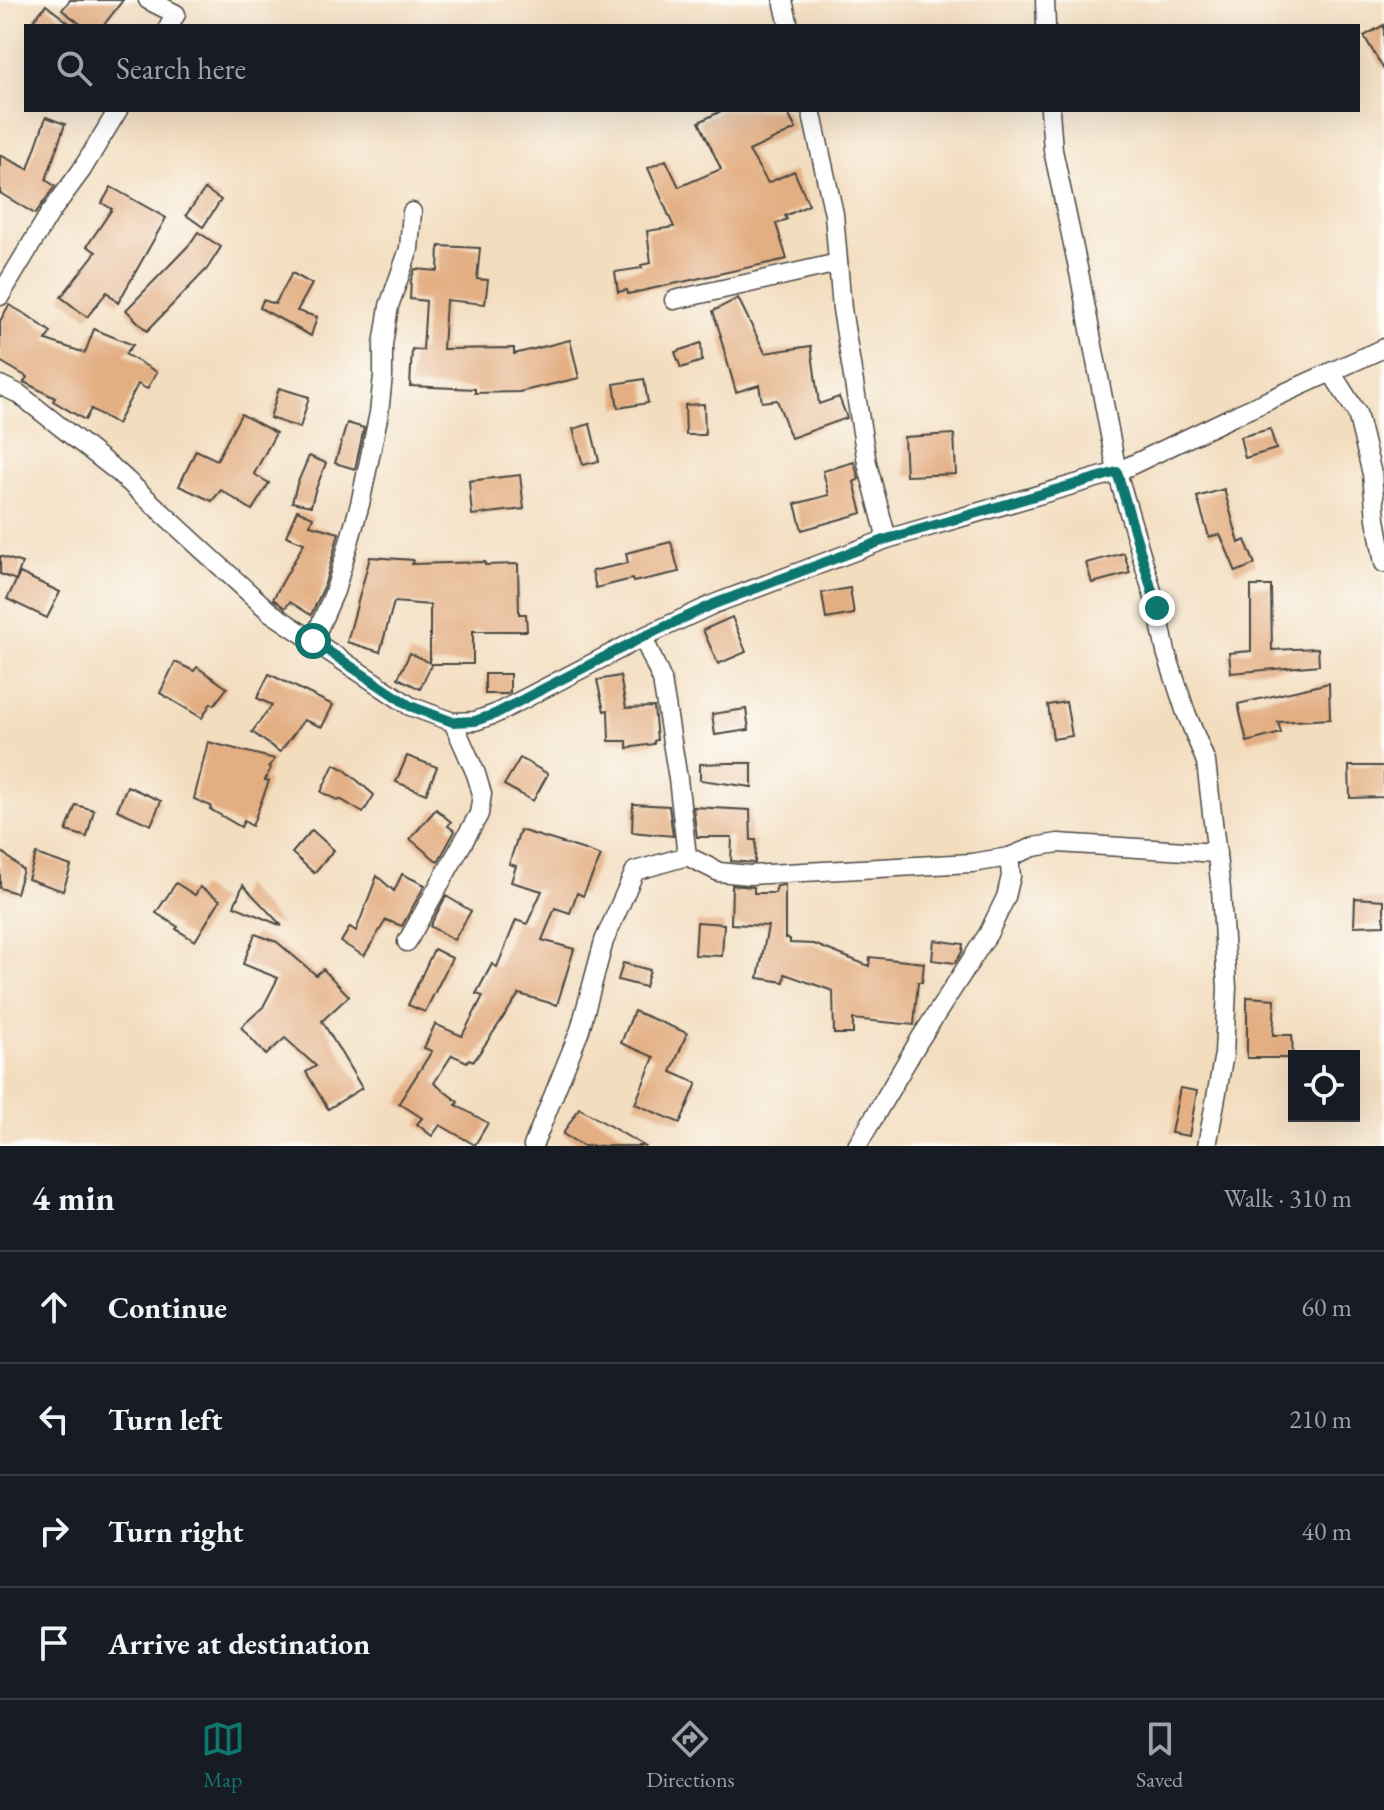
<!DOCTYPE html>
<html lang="en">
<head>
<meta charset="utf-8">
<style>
  :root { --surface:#171b24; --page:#242831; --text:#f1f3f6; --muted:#9ea1a6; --line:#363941; --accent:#0f766e }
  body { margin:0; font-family:"EB Garamond",serif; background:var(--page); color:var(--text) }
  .controls { position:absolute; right:24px; bottom:24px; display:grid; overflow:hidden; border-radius:0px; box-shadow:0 8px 32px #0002 }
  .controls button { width:72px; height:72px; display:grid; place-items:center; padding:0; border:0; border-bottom:2px solid var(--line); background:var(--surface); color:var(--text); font:40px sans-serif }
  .stop { position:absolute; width:24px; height:24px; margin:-18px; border:6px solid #0f766e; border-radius:50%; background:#fff }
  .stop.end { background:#0f766e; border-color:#fff; box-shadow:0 2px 8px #0008 }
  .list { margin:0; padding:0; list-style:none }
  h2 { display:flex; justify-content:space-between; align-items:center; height:104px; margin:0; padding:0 32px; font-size:34px }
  h2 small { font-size:26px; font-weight:400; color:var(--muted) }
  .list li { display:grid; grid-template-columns:52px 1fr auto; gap:24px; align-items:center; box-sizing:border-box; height:112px; padding:0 32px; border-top:2px solid var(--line) }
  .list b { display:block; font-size:30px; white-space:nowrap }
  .list em { font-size:26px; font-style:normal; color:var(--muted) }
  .icon { flex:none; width:44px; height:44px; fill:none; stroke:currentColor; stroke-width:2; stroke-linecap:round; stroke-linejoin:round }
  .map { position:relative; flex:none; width:1384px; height:1146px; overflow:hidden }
  .search { position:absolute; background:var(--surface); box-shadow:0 8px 32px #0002; left:24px; right:24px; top:24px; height:88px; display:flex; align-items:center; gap:20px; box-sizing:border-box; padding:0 28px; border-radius:0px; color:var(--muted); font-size:30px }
  .sheet { height:552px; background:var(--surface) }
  nav { display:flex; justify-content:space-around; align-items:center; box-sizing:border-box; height:112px; border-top:2px solid var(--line); background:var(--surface); font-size:22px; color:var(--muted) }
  nav a { display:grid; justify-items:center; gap:4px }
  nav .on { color:var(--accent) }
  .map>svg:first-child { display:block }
</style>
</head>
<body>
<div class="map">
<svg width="1384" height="1146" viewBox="0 0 1384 1146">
  <rect width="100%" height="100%" fill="#fdfcf7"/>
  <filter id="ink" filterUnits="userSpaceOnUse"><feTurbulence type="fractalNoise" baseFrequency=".0125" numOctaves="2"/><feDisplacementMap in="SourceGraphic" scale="16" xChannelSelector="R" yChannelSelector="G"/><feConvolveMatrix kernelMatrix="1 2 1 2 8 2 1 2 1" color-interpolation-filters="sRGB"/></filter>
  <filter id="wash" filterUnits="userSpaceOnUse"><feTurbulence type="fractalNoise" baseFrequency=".006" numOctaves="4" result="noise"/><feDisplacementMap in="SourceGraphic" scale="32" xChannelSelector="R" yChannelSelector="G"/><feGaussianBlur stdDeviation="1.8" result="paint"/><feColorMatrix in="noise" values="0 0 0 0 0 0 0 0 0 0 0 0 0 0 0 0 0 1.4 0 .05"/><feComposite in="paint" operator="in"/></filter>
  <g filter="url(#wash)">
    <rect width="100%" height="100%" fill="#f3ddbf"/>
    <g id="blocks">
      <!-- building -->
      <g fill="#e3ae82">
        <polygon points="70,0 123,0 103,26 83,26 62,10"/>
        <polygon points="46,5 73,26 29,26"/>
        <polygon points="1384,25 1384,70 1364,36"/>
        <polygon points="723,110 786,110 796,129 749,151 768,183 794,171 809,205 785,216 787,219 776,224 787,259 628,294 627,290 618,292 615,272 642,268 641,265 651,263 647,231 674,227 648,168 666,160 679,187 721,169 699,122"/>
        <polygon points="46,117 65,124 46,180 55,186 35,214 0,193 0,155 28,169"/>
        <polygon points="111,187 166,218 118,303 107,292 87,317 61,297 96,252 87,246 112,209 102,203"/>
        <polygon points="205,189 221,200 203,227 186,215"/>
        <polygon points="198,232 221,247 207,269 147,331 126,310 189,245"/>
        <polygon points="439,246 480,248 477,279 488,280 485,304 446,300 443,349 514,348 514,354 570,340 579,378 519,392 475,393 475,389 410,386 412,349 423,350 426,301 410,299 411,280 415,269 438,271"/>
        <polygon points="292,273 312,284 297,311 317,317 311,336 260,308 263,300 275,304"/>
        <polygon points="738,298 765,353 811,346 819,404 839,397 847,418 791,438 777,400 762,402 759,385 736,392 720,336 721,336 713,311"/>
        <polygon points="9,305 27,315 51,332 46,340 85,353 94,329 133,345 125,354 157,372 147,389 138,384 117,424 91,409 85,420 53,401 55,398 24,382 27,377 0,361 0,321"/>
        <polygon points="701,343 702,361 681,368 675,352"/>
        <polygon points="644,379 648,403 618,408 614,384"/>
        <polygon points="279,388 309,397 300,428 270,418"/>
        <polygon points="704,404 705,435 686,435 685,405"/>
        <polygon points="241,414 276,433 254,474 269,483 252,510 221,490 212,501 179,486 196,450 217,460"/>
        <polygon points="347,423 364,428 355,469 335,463"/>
        <polygon points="590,424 599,461 583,465 573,429"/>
        <polygon points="1270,429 1276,449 1245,458 1240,437"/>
        <polygon points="954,434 956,474 906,476 904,437"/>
        <polygon points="309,456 326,463 315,491 311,506 292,502 297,484"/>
        <polygon points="854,462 859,479 854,482 862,513 802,530 795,504 829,495 823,471"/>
        <polygon points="520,475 524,509 472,515 469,481"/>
        <polygon points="1224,489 1239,543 1245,540 1255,564 1236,572 1220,534 1209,537 1197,497"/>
        <polygon points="297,510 313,517 310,525 339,533 324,587 311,615 290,602 285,608 273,599 304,543 286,536"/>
        <polygon points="671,542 679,572 633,582 632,579 596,588 592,571 628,563 626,553"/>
        <polygon points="1124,553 1130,573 1092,583 1086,563"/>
        <polygon points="0,556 22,563 16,580 0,574"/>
        <polygon points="370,557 413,560 412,564 485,562 485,565 518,564 519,614 526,614 527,631 473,631 473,664 432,664 420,689 398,678 410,653 430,663 430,605 394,602 380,652 347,642"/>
        <polygon points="20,573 60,592 47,618 7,599"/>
        <polygon points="1251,586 1271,586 1272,650 1318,648 1319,665 1231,673 1229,653 1251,651"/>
        <polygon points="850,588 854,614 826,619 822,593"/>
        <polygon points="732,617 746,652 718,664 703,630"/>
        <polygon points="175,662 194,671 197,667 227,688 214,705 211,703 202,718 160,693"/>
        <polygon points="269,674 333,705 322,727 304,720 280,752 252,732 272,705 257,698"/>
        <polygon points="485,674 510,674 510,692 507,694 485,694"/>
        <polygon points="620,676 626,708 654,707 657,740 654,741 654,744 627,748 627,741 609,741 608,710 604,711 597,680"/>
        <polygon points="1329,683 1330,719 1278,722 1281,733 1247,742 1238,704"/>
        <polygon points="1066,702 1072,736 1053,739 1048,705"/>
        <polygon points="746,709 749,730 715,735 712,714"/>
        <polygon points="208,742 275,759 269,767 271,768 265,780 269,781 252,826 244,821 241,827 210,809 211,806 194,799"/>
        <polygon points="407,756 437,767 426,794 396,782"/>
        <polygon points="520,758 548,774 533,801 504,785"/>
        <polygon points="728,763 752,763 752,787 700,780 700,764"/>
        <polygon points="334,764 344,769 374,795 363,813 340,799 339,801 321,792"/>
        <polygon points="1349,766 1384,766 1384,797 1350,798"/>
        <polygon points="127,786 161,801 151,825 117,810"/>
        <polygon points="633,804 669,806 673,836 632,832"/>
        <polygon points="76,805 94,810 87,837 66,831"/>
        <polygon points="693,807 750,810 751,840 756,840 755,863 731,861 732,837 697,837"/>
        <polygon points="436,809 451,822 448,826 455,831 438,862 410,839"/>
        <polygon points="312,830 334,850 314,873 292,853"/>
        <polygon points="520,830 585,850 601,856 583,896 577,893 570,913 555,908 542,940 574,949 557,1005 519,994 474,1061 469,1059 467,1062 452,1055 434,1083 458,1102 456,1105 488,1123 475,1145 440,1125 432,1136 417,1124 422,1118 399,1103 432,1051 424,1048 435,1024 462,1036 483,996 476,994 492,964 497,967 516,920 527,924 542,891 511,882 516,866 509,864"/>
        <polygon points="0,850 23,870 16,893 0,888"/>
        <polygon points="36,854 71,866 63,891 28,879"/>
        <polygon points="402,874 425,885 402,926 386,920 364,956 341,942 350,927 356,931 377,876 394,891"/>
        <polygon points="176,883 195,895 200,887 220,900 195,941 176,929 178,927 156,913"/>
        <polygon points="243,885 282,926 234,906"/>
        <polygon points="732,885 754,887 754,893 775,893 777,886 785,885 785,938 790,939 790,943 814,944 869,966 870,957 924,963 922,982 918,982 914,1025 853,1019 853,1034 834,1034 833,991 785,974 784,982 758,978 768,926 731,924"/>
        <polygon points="446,896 471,911 454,940 430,926"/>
        <polygon points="1355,898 1384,900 1384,925 1354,926"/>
        <polygon points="697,922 724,924 722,956 695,955"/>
        <polygon points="255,934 277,942 316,975 323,969 349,996 322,1021 362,1088 328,1109 306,1072 316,1066 285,1038 266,1055 241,1027 263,1007 278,978 243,964"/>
        <polygon points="934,940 963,944 962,952 955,963 932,960"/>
        <polygon points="434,949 452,958 425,1012 408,1005"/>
        <polygon points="623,963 650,970 645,987 618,980"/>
        <polygon points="1247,997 1275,999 1273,1035 1292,1035 1293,1058 1247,1058"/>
        <polygon points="634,1011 687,1033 671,1072 697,1083 680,1123 635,1104 654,1057 621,1043"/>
        <polygon points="1180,1088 1197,1091 1189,1136 1171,1133"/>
        <polygon points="579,1108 644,1146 583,1146 563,1134"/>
      </g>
    </g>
  </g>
  <g filter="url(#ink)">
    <use href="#blocks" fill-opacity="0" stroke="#494641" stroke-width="2"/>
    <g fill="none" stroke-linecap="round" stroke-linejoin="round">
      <!-- minor casing -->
      <g stroke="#494641" stroke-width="21">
        <g id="minor">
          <polyline points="148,0 176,14 169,26"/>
          <polyline points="783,0 789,26"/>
          <polyline points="1045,0 1046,26"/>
          <polyline points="811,110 834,214 842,309 867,463 887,539"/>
          <polyline points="1050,110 1053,150 1080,277 1117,472 1157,608 1166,652 1185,710 1206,762 1221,890 1227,988 1224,1054 1207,1146"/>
          <polyline points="0,296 50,213 81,171 118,110"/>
          <polyline points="674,300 838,263"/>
          <polyline points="1331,372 1357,413 1372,474 1376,519 1384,563"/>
          <polyline points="0,385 19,394 119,473 270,612 410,706 453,722 475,721 495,714 643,637 714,604 887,539 1117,472 1238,414 1384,348"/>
          <polyline points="643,637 662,680 678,779 687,856"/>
          <polyline points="313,641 335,591 360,504 379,413 383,376 383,345 389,306 409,249 412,212"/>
          <polyline points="407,942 479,814 482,794 476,774 453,722"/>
          <polyline points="533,1146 580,1030 604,941 635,871 687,856 719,872 749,875 972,863 1009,857 1034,847 1058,843 1217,853"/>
          <polyline points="857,1146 920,1039 988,934 1006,897 1011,876 1009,857"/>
        </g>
      </g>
      <!-- minor -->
      <use href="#minor" stroke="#fff" stroke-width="18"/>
    </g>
  </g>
  <g fill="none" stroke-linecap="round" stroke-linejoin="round" filter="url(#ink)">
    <!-- route -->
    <polyline stroke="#0f766e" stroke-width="10" points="313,641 410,706 453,722 475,721 495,714 643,637 714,604 887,539 1117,472 1157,608"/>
  </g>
</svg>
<div class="controls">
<button><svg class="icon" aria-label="locate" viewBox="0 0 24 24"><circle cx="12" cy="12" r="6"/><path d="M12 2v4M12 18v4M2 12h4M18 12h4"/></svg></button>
</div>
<div class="stop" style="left:313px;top:641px"></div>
<div class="stop end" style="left:1157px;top:608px"></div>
<div class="search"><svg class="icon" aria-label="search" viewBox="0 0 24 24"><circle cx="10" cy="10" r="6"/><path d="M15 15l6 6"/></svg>Search here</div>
</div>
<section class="sheet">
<h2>4 min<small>Walk · 310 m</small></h2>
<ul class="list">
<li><svg class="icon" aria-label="ahead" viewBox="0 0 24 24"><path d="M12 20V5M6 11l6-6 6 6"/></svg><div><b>Continue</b></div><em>60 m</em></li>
<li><svg class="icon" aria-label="left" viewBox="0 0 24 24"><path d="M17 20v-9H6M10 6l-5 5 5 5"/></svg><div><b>Turn left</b></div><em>210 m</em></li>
<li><svg class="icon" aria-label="right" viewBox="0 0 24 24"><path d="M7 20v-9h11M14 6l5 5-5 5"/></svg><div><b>Turn right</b></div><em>40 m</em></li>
<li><svg class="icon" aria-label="arrive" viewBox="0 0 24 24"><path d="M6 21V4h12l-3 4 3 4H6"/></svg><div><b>Arrive at destination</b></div></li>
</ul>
</section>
<nav>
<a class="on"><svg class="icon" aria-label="map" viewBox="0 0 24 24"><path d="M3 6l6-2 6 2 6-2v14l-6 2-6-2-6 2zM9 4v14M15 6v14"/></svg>Map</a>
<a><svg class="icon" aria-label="directions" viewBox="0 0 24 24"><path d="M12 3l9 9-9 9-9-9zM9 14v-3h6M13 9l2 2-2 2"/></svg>Directions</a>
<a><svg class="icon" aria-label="saved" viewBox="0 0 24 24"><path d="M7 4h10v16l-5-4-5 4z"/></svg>Saved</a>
</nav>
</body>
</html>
